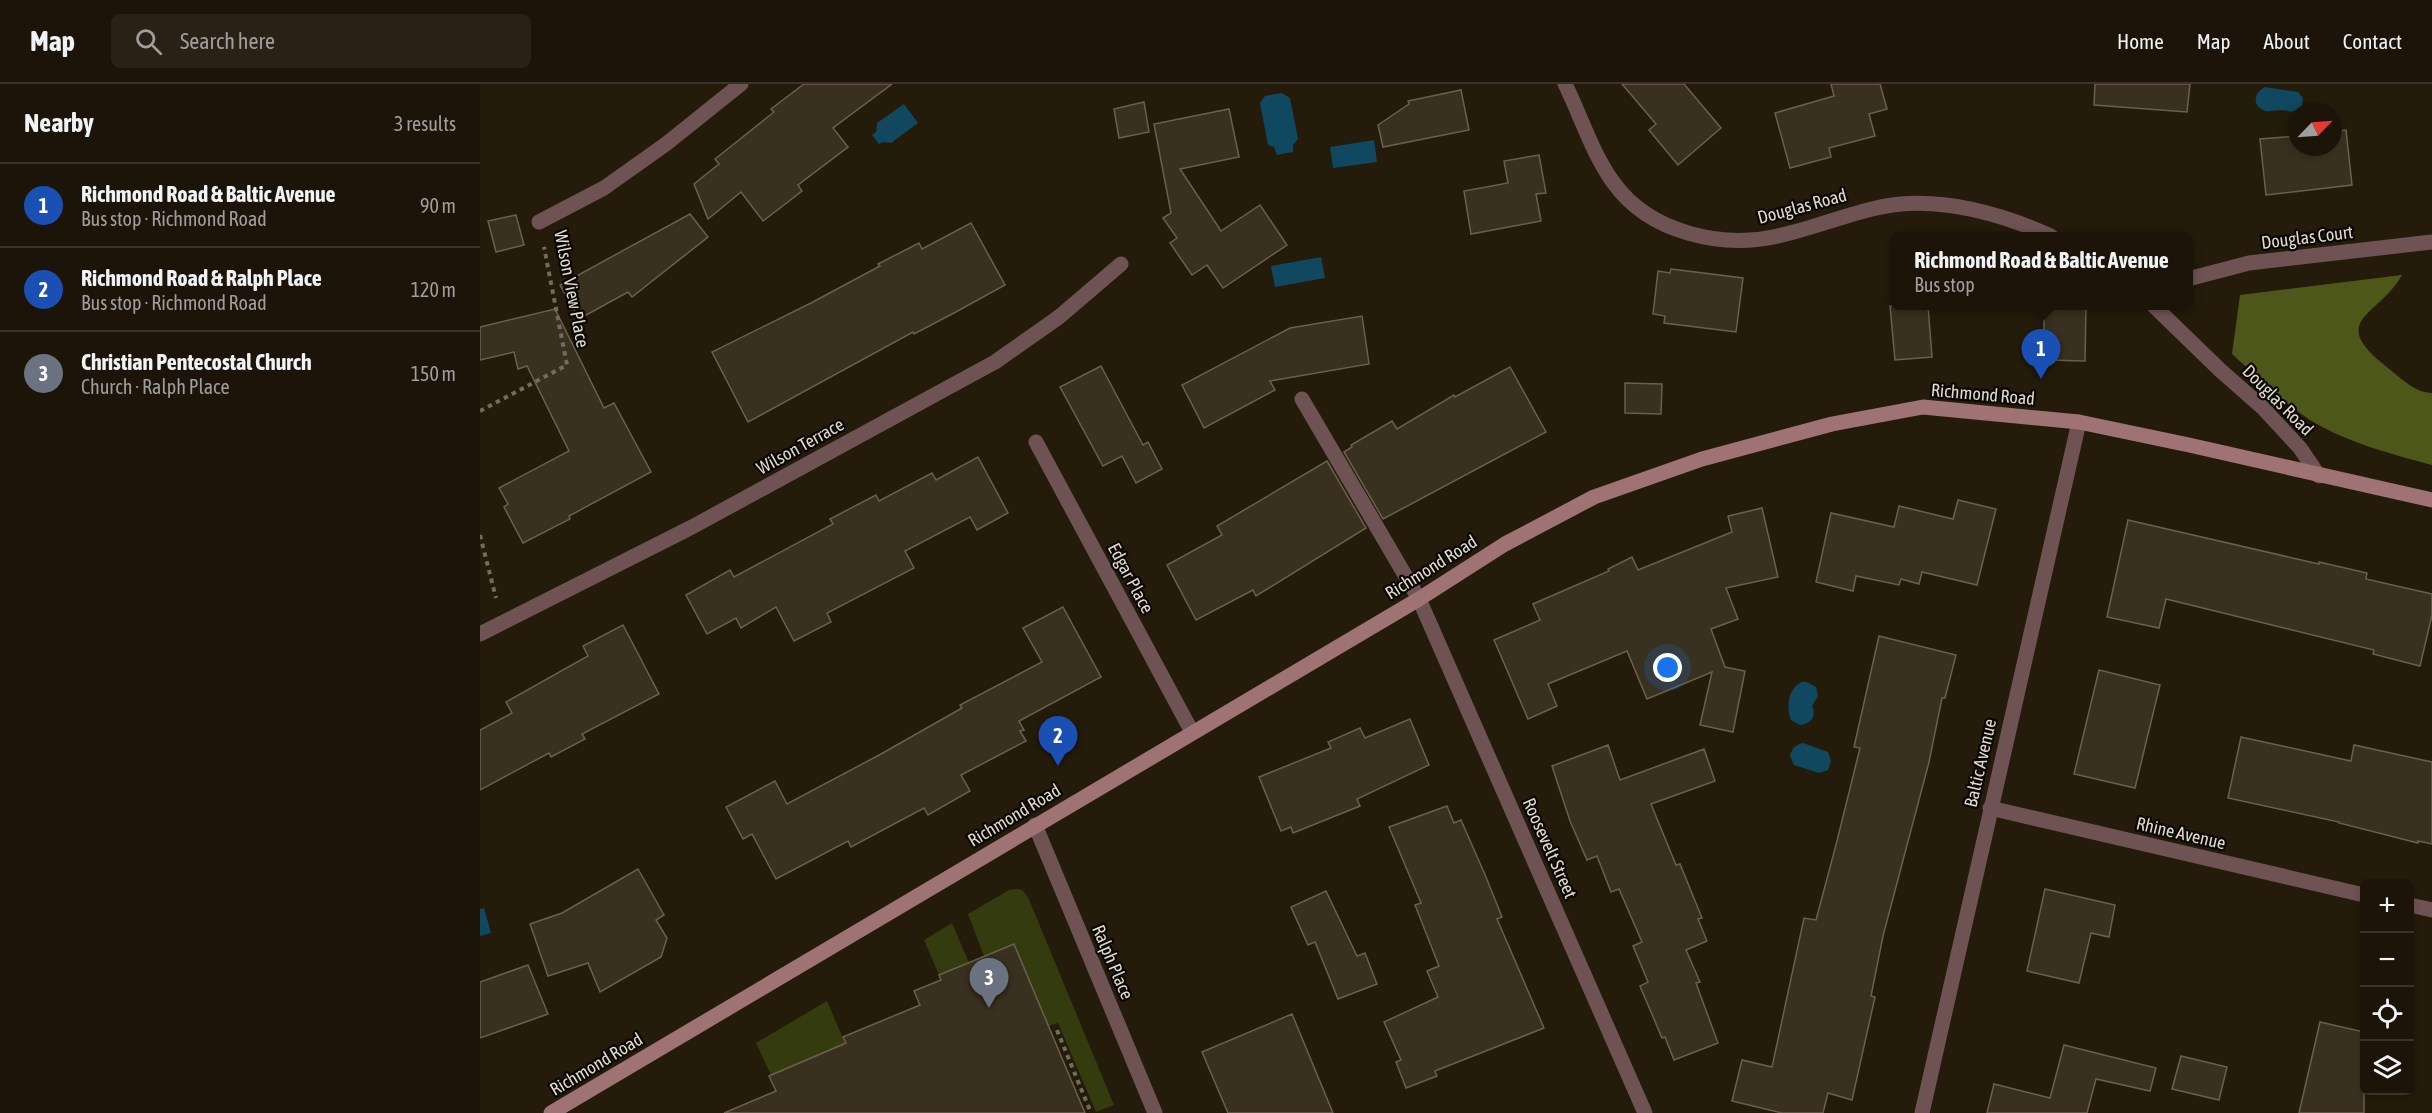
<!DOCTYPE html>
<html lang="en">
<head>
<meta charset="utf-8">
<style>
  :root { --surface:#1c1408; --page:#292116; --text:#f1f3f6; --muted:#a09e9c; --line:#3a3329; --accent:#69c3f1 }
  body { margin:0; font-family:"Asap Condensed",sans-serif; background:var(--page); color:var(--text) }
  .controls { position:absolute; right:18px; bottom:18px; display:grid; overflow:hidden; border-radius:9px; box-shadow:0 3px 9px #0003 }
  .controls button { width:54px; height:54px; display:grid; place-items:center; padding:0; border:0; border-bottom:2px solid var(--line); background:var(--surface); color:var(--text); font:30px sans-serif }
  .compass { position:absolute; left:1808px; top:18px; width:54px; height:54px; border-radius:50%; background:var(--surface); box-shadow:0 3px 9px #0003; rotate:65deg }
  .you { position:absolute; left:1188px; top:584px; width:21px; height:21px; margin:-15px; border:4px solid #fff; border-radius:50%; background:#1a73e8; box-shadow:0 0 0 9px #1a73e833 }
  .badge { display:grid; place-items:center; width:39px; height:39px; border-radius:50%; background:var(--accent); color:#fff; font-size:20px; font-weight:700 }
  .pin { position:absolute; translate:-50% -50px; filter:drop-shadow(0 2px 3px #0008) }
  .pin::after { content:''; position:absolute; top:32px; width:21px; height:18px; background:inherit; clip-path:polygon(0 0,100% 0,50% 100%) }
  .popup { position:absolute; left:1410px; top:148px; width:303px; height:78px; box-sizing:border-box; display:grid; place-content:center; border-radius:9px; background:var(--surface); filter:drop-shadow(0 2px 4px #0005); font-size:20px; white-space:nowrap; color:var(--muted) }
  .popup b { font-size:22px; color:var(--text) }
  .popup::after { content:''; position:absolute; left:50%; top:100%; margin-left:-12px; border:12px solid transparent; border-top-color:var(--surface) }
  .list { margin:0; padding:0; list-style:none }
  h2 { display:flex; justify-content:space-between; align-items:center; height:78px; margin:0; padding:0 24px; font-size:26px }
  h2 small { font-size:20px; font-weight:400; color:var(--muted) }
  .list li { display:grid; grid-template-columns:39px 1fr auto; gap:18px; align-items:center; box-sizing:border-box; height:84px; padding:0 24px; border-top:2px solid var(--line) }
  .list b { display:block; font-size:22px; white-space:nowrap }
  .list p { margin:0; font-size:20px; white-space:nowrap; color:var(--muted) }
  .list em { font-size:20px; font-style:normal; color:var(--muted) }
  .icon { flex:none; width:33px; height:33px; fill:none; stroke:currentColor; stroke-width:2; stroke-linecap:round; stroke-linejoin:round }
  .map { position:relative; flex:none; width:1952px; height:1029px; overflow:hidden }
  header { display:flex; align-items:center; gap:36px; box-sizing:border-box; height:84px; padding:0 30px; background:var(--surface); border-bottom:2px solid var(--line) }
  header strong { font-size:28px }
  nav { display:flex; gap:33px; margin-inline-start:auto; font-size:21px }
  .search { width:420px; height:54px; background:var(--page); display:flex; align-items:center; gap:15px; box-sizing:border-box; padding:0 21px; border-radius:9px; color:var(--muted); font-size:22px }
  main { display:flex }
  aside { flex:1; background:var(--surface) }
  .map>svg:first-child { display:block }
</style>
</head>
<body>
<header>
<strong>Map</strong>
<div class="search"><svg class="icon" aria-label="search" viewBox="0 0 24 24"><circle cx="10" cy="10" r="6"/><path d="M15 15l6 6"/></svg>Search here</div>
<nav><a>Home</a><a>Map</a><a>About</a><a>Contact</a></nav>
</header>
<main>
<aside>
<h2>Nearby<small>3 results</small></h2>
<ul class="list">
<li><span class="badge" style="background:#1a4fb4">1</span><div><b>Richmond Road &amp; Baltic Avenue</b><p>Bus stop · Richmond Road</p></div><em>90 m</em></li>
<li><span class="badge" style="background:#1a4fb4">2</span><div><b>Richmond Road &amp; Ralph Place</b><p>Bus stop · Richmond Road</p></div><em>120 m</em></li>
<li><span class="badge" style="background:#6b7280">3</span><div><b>Christian Pentecostal Church</b><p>Church · Ralph Place</p></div><em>150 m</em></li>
</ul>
</aside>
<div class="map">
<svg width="1952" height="1029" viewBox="0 0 1952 1029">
  <rect width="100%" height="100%" fill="#251b0a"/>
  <!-- green -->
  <g fill="#343b0f">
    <polygon points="537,805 542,806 548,813 634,1021 616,1028 578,939 568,942 534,860 504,872 488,830 529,806"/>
    <polygon points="472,839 489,879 459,891 444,856"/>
    <polygon points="347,917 377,987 291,991 276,959"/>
  </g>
  <!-- forest -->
  <path fill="#4e571a" d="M1922 191C1899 233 1845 235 1908 284 1921 294 1935 309 1952 309V381C1911 370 1866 358 1830 336 1802 318 1777 292 1752 270L1760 211Z"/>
  <!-- water -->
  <g fill="#0f485f">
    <path d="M1785 3 1818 8 1823 14 1822 23 1811 28C1800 23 1790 30 1783 26 1771 20 1775 8 1785 3Z"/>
    <polygon points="802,9 810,14 818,55 813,61 813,68 797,71 794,63 788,61 780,19 785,12"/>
    <polygon points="424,20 438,39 411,59 403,58 399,60 392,51 396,48 397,39"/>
    <polygon points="894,56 897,78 853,84 850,63"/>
    <polygon points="841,173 845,194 795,203 791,182"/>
    <path d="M1322 598H1327L1336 603 1338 612 1332 622C1337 632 1331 640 1320 641L1311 636C1306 623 1308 604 1322 598Z"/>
    <path d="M1323 659 1348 668 1351 677 1348 686 1339 689 1314 681 1310 672C1312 664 1315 661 1323 659Z"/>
    <polygon points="4,824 11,849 0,852 0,825"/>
  </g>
  <!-- building -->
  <g fill="#3a301f" stroke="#6b604d" stroke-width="1.5">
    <polygon points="324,0 412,0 353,44 368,63 318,101 322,107 283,137 261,108 228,135 214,100 239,80 235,75 294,28 291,25"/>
    <polygon points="1142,0 1204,0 1241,44 1198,81 1169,46 1176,40"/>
    <polygon points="1351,0 1400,0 1407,25 1389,30 1395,52 1349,64 1351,73 1310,84 1295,29 1354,12"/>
    <polygon points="1615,0 1710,0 1707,28 1614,21"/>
    <polygon points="981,6 989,46 903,63 898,41 929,20 928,17"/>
    <polygon points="664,18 669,48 639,54 634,25"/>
    <polygon points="749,25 759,73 700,85 741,147 780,121 807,161 743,204 727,181 712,191 690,159 697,154 683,134 691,129 674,40"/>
    <polygon points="1866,46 1872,101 1786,111 1780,55 1817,52 1817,63 1853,63 1853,48"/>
    <polygon points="1059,71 1066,109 1056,110 1061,137 991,150 984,107 1028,99 1024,77"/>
    <polygon points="210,130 228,153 152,213 148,208 99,235 80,201"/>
    <polygon points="36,131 44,161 16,168 8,137"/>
    <polygon points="491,139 525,201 474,229 434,250 433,248 268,338 232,268 331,219 400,182 398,180 439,159 442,165"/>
    <polygon points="1191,185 1263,194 1256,248 1184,239 1185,232 1173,230 1178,187 1190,189"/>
    <polygon points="1410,222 1448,222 1452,273 1415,276"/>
    <polygon points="1564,222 1606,222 1605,277 1564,276"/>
    <polygon points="75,225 124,324 134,319 171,388 89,432 90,435 43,459 24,423 28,420 19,404 89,367 47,282 38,285 34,268 0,276 0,243"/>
    <polygon points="882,232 889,280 790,297 795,306 724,344 702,301 810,244"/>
    <polygon points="621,282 663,361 668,358 682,385 656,399 642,372 623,382 580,303"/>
    <polygon points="1030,283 1066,348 903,435 864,368 872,363 871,361 912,337 917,345 974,311 975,313"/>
    <polygon points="1145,299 1182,300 1181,330 1145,329"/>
    <polygon points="498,373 528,429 497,446 490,433 425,467 434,484 347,529 351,538 314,557 296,523 261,544 256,534 227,550 206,511 250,486 254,493 353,440 350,435 396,411 399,417 452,389 456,396"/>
    <polygon points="847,377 886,444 776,512 773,506 716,536 687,481 742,451 737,442"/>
    <polygon points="1478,416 1516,425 1497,501 1442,488 1439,500 1421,495 1419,501 1376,492 1373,507 1336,498 1351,429 1414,443 1419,422 1473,435"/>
    <polygon points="1282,424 1298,493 1246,504 1258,535 1231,545 1245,583 1265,587 1253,648 1220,641 1232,588 1167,615 1147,567 1068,600 1077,622 1048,635 1014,556 1060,536 1053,520 1129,487 1128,485 1152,473 1158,486 1252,448 1248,432"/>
    <polygon points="1648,436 1839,480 1839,478 1887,489 1886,495 1952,510 1952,531 1940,582 1893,570 1894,566 1686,515 1679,544 1627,533"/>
    <polygon points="583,523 621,593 539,637 544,646 540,647 546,657 481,691 490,707 448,731 444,724 371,763 368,757 296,795 272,750 263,755 246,723 295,697 307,720 401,670 482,624 480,621 562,578 543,544"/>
    <polygon points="143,541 179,610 102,650 105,655 71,673 69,669 0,706 0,646 32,629 26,618 108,572 103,562"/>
    <polygon points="1399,552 1476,571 1465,614 1462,614 1449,678 1403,852 1391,912 1395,913 1372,1016 1348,1009 1343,1029 1302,1029 1252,1017 1262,976 1292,983 1324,834 1336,836 1356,761 1380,664 1374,663"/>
    <polygon points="1619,586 1680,601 1655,704 1594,690"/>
    <polygon points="930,635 949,681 877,715 880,722 813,749 811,743 801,747 779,693 851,664 848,658 880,644 885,654"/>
    <polygon points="1761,653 1871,677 1874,661 1952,678 1952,760 1938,757 1938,759 1859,739 1859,738 1748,714"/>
    <polygon points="1128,661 1140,696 1224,665 1235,697 1171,720 1196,781 1200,780 1222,834 1218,835 1227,857 1206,866 1220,898 1216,899 1238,959 1194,976 1185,953 1182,954 1160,902 1168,898 1153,862 1162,858 1139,805 1131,808 1117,772 1107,776 1090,737 1072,682"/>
    <polygon points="967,722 974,739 981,736 1006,793 1022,833 1017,835 1064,944 955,987 957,992 926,1004 916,978 921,976 904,938 958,913 947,887 959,882 935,821 941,819 909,743"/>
    <polygon points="158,785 184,831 176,836 187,854 181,873 120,908 108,879 68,892 50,840 82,829"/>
    <polygon points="1565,805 1635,821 1629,853 1611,849 1599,899 1547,887"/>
    <polygon points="846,807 877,872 885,869 897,900 858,915 835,858 828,861 811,823"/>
    <polygon points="534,860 605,1029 244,1029 296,1007 289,992 366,959 363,953 440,921 434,907 461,896 459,891"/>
    <polygon points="48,881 68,930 0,954 0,898"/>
    <polygon points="812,930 853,1029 748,1029 722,968"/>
    <polygon points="1840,938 1884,948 1884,1029 1819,1029"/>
    <polygon points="1584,961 1676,984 1670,1007 1616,995 1607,1029 1507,1029 1514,1000 1570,1014"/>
    <polygon points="1701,972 1747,983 1739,1016 1692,1005"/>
  </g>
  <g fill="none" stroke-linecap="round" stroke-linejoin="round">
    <!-- path -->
    <g stroke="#736b5c" stroke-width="4" stroke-dasharray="4.5 4.5" stroke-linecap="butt">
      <polyline points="0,327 87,281 64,163"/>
      <polyline points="0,451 16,514"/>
      <polyline points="577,946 611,1029"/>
    </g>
    <!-- lane -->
    <g stroke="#6f5354" stroke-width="15">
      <polyline points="822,315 939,515"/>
      <polyline points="556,358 712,648"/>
    </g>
    <!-- street -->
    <g stroke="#6f5354" stroke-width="15">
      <path d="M1085 0C1101 32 1112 69 1133 98 1169 149 1243 166 1302 151 1342 142 1380 124 1421 120 1471 116 1526 132 1571 152"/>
      <polyline points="59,138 124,104 186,60 261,0"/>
      <polyline points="1708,195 1769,179 1952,158"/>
      <polyline points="1674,222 1740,286 1782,323 1820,364 1839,392"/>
      <polyline points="939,515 1165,1029"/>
      <polyline points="0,550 212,443 515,278 579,233 641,180"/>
      <polyline points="1510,724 1884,811"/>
      <polyline points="555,741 675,1029"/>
      <polyline points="1930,821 1952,826"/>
      <polyline points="1442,1029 1599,338"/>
    </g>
    <!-- secondary -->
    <polyline stroke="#9f7274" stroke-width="15" points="71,1029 939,515 1025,460 1114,413 1222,375 1352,340 1443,323 1599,338 1709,361 1952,416"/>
  </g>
  <g text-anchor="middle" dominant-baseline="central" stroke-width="4.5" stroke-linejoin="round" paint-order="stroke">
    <!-- street labels -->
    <g font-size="18" fill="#e1dad0" stroke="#0a0602">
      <text transform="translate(1322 122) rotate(-15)">Douglas Road</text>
      <text transform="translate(1827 153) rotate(-7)">Douglas Court</text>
      <text transform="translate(92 205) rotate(79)">Wilson View Place</text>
      <text transform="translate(1503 310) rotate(5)">Richmond Road</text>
      <text transform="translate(1798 316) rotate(45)">Douglas Road</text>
      <text transform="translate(320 362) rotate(-29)">Wilson Terrace</text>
      <text transform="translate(951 483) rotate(-32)">Richmond Road</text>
      <text transform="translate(651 494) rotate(62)">Edgar Place</text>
      <text transform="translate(1500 679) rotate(-77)">Baltic Avenue</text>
      <text transform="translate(534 731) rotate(-31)">Richmond Road</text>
      <text transform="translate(1701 749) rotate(13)">Rhine Avenue</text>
      <text transform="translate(1070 764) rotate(66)">Roosevelt Street</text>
      <text transform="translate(633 878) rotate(67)">Ralph Place</text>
      <text transform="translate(116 980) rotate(-31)">Richmond Road</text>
    </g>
  </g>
</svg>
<div class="controls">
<button>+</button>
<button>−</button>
<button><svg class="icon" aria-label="locate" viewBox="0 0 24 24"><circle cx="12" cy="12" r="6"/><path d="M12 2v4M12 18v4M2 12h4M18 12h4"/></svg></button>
<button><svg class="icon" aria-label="layers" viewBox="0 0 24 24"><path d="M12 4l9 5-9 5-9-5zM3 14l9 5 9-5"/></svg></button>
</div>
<svg class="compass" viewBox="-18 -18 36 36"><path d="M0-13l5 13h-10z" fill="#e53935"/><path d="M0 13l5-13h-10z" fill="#a09e9c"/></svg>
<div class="you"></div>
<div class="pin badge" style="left:1561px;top:295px;background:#1a4fb4">1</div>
<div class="popup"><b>Richmond Road &amp; Baltic Avenue</b>Bus stop</div>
<div class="pin badge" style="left:578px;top:682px;background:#1a4fb4">2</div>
<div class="pin badge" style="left:509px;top:924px;background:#6b7280">3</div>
</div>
</main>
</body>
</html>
